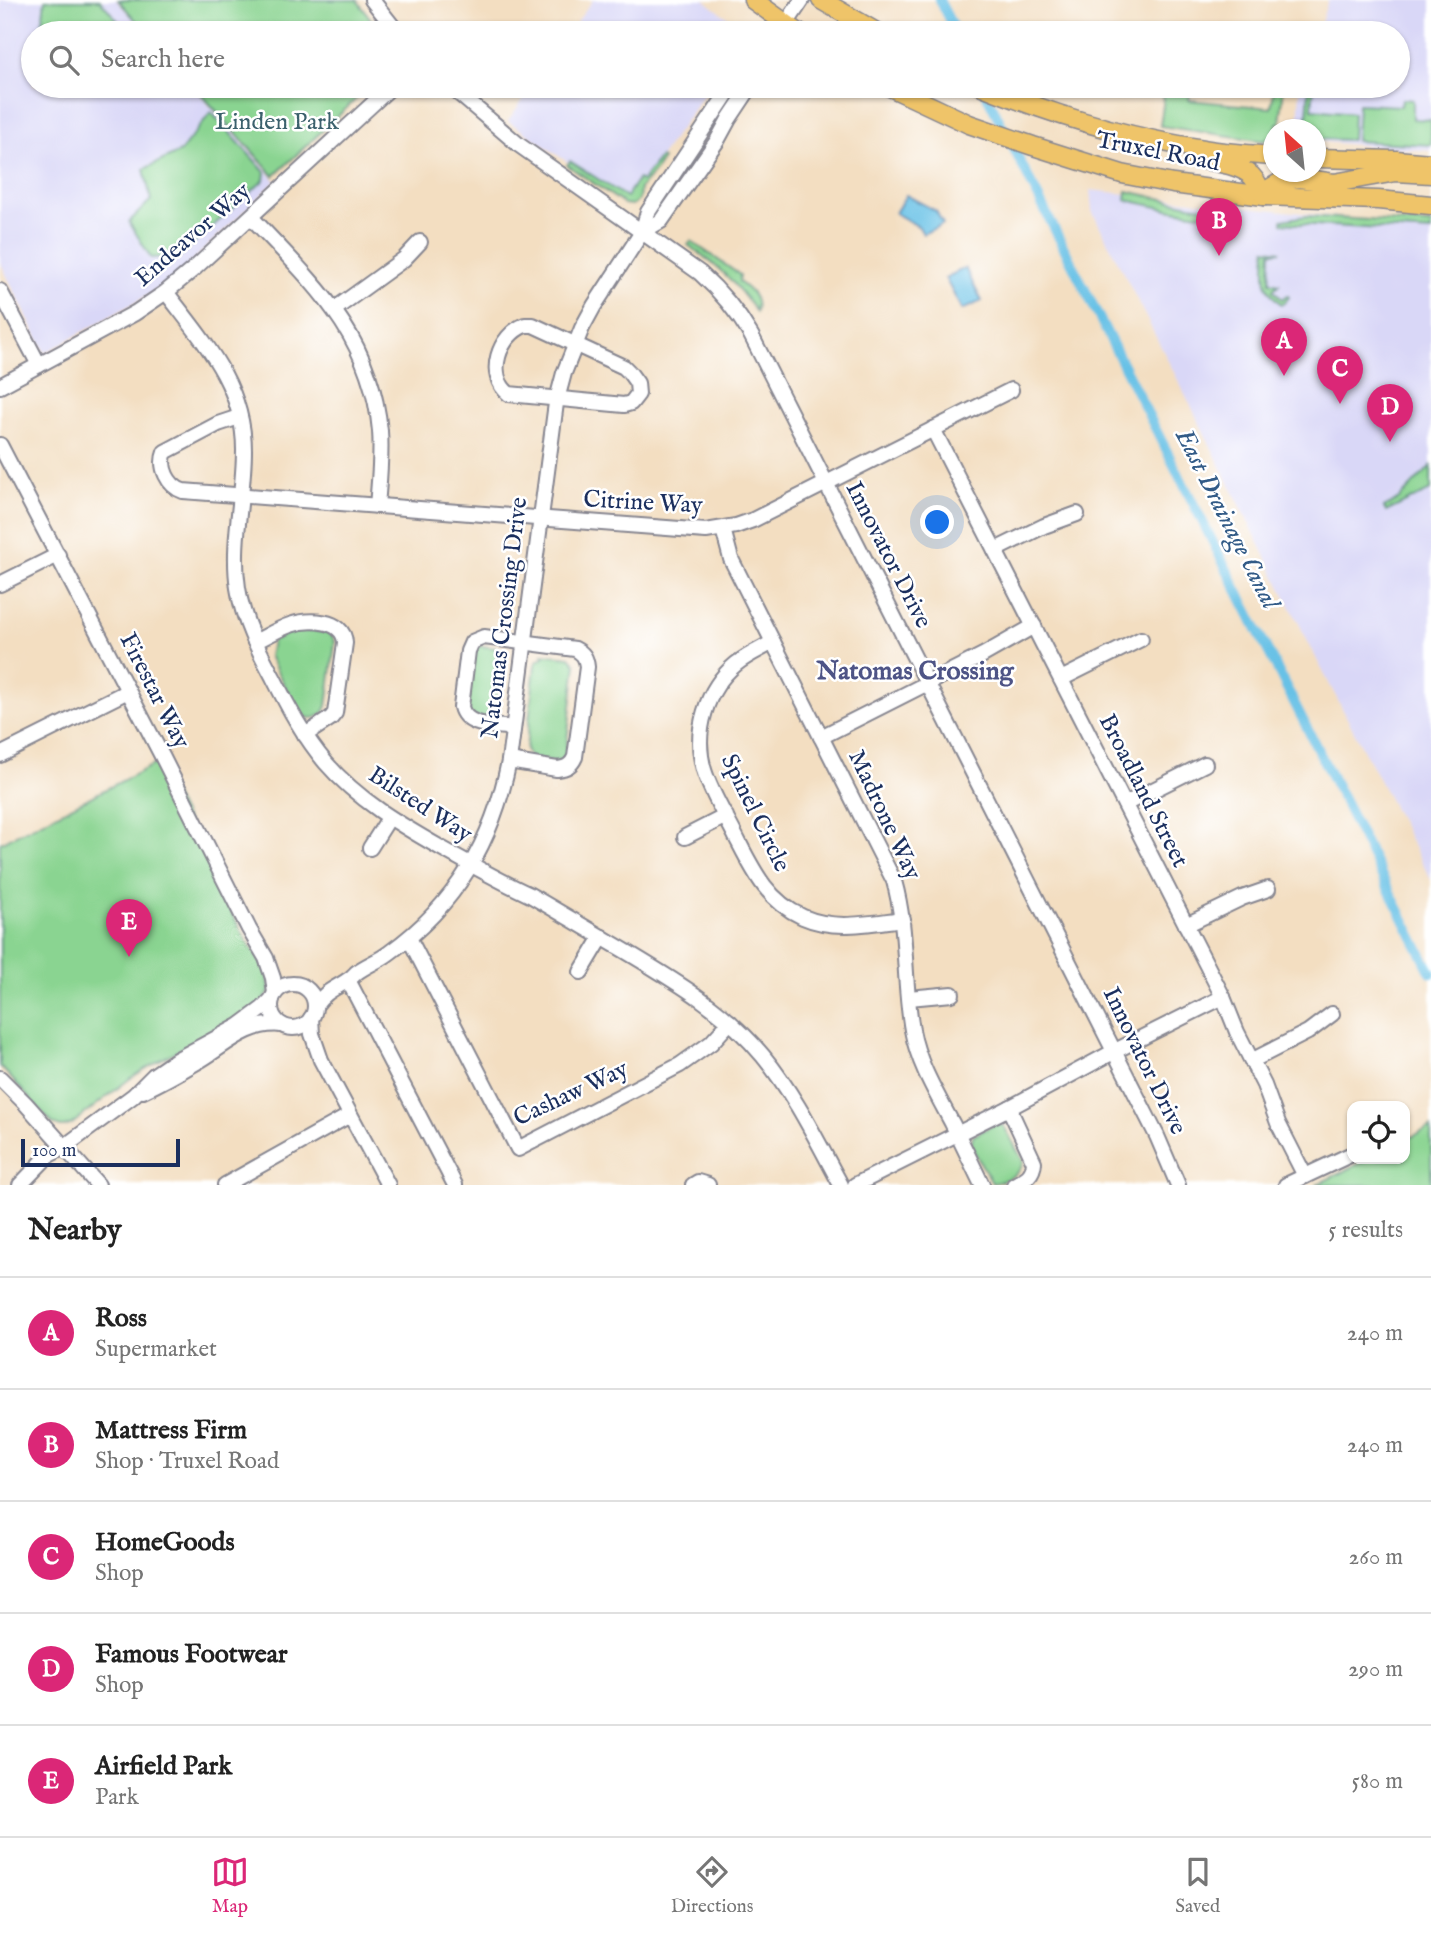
<!DOCTYPE html>
<html lang="en">
<head>
<meta charset="utf-8">
<style>
  :root { --surface:#fff; --page:#f2f2f2; --text:#222; --muted:#767676; --line:#e0e0e0; --accent:#db2777 }
  body { margin:0; font-family:"IM FELL English",serif; background:var(--page); color:var(--text) }
  .controls { position:absolute; right:21px; bottom:21px; display:grid; overflow:hidden; border-radius:14px; box-shadow:0 2px 5px #0004 }
  .controls button { width:63px; height:63px; display:grid; place-items:center; padding:0; border:0; border-bottom:2px solid var(--line); background:var(--surface); color:var(--text); font:35px sans-serif }
  .compass { position:absolute; left:1263px; top:119px; width:63px; height:63px; border-radius:50%; background:var(--surface); box-shadow:0 2px 5px #0004; rotate:333deg }
  .scale { position:absolute; left:21px; bottom:18px; width:159px; box-sizing:border-box; padding-left:7px; border:4px solid #1b2f5e; border-top:0; font-size:19px; line-height:24px; white-space:nowrap; color:#1b2f5e; -webkit-text-stroke:5px #fff; paint-order:stroke }
  .you { position:absolute; left:938px; top:523px; width:24px; height:24px; margin:-18px; border:5px solid #fff; border-radius:50%; background:#1a73e8; box-shadow:0 0 0 10px #1a73e833 }
  .badge { display:grid; place-items:center; width:46px; height:46px; border-radius:50%; background:var(--accent); color:#fff; font-size:23px; font-weight:700 }
  .pin { position:absolute; translate:-50% -58px; filter:drop-shadow(0 2px 4px #0008) }
  .pin::after { content:''; position:absolute; top:37px; width:24px; height:21px; background:inherit; clip-path:polygon(0 0,100% 0,50% 100%) }
  .list { margin:0; padding:0; list-style:none }
  h2 { display:flex; justify-content:space-between; align-items:center; height:91px; margin:0; padding:0 28px; font-size:30px }
  h2 small { font-size:23px; font-weight:400; color:var(--muted) }
  .list li { display:grid; grid-template-columns:46px 1fr auto; gap:21px; align-items:center; box-sizing:border-box; height:112px; padding:0 28px; border-top:2px solid var(--line) }
  .list b { display:block; font-size:26px; white-space:nowrap }
  .list p { margin:0; font-size:23px; white-space:nowrap; color:var(--muted) }
  .list em { font-size:23px; font-style:normal; color:var(--muted) }
  .icon { flex:none; width:38px; height:38px; fill:none; stroke:currentColor; stroke-width:2; stroke-linecap:round; stroke-linejoin:round }
  .map { position:relative; flex:none; width:1431px; height:1185px; overflow:hidden }
  .search { position:absolute; background:var(--surface); box-shadow:0 2px 5px #0004; left:21px; right:21px; top:21px; height:77px; display:flex; align-items:center; gap:18px; box-sizing:border-box; padding:0 24px; border-radius:38px; color:var(--muted); font-size:26px }
  .sheet { height:651px; background:var(--surface) }
  nav { display:flex; justify-content:space-around; align-items:center; box-sizing:border-box; height:98px; border-top:2px solid var(--line); background:var(--surface); font-size:19px; color:var(--muted) }
  nav a { display:grid; justify-items:center; gap:4px }
  nav .on { color:var(--accent) }
  .map>svg:first-child { display:block }
</style>
</head>
<body>
<div class="map">
<svg width="1431" height="1185" viewBox="0 0 1431 1185">
  <rect width="100%" height="100%" fill="#fff"/>
  <filter id="ink" filterUnits="userSpaceOnUse"><feTurbulence type="fractalNoise" baseFrequency=".0143" numOctaves="2"/><feDisplacementMap in="SourceGraphic" scale="14" xChannelSelector="R" yChannelSelector="G"/><feConvolveMatrix kernelMatrix="1 2 1 2 8 2 1 2 1" color-interpolation-filters="sRGB"/></filter>
  <filter id="wash" filterUnits="userSpaceOnUse"><feTurbulence type="fractalNoise" baseFrequency=".00686" numOctaves="4" result="noise"/><feDisplacementMap in="SourceGraphic" scale="28" xChannelSelector="R" yChannelSelector="G"/><feGaussianBlur stdDeviation="1.57" result="paint"/><feColorMatrix in="noise" values="0 0 0 0 0 0 0 0 0 0 0 0 0 0 0 0 0 1.4 0 .05"/><feComposite in="paint" operator="in"/></filter>
  <g filter="url(#wash)">
    <rect width="100%" height="100%" fill="#f3dec1"/>
    <!-- built -->
    <g fill="#d9d7f7">
      <polygon points="0,0 116,0 146,33 33,33 33,86 192,86 276,181 168,284 45,353 0,262"/>
      <polygon points="593,0 704,0 743,29 743,33 569,33"/>
      <polygon points="1328,0 1431,0 1431,151 1324,142 1316,139 1316,130 1298,129 1300,86 1398,86 1398,33 1318,33"/>
      <polygon points="533,86 710,86 634,194 624,201 508,121"/>
      <polygon points="1090,190 1431,227 1431,880 1318,662 1189,402 1092,211"/>
    </g>
    <!-- green -->
    <g fill="#8ad491" stroke="#528278" stroke-width="2">
      <polygon points="45,0 100,0 125,29 120,33 41,33"/>
      <polygon points="118,0 357,0 381,33 147,33"/>
      <polygon points="194,86 370,86 274,176"/>
      <polygon points="1191,86 1189,100 1271,108 1275,86 1284,86 1280,123 1277,123 1276,129 1274,130 1272,137 1264,141 1160,126 1164,99 1162,95 1179,87 1181,90"/>
      <polygon points="1309,86 1314,86 1312,109 1353,113 1352,140 1316,139 1316,130 1302,129 1303,123 1307,119"/>
      <polygon points="1402,99 1413,100 1413,119 1431,120 1431,145 1356,141 1358,104 1401,106"/>
      <polygon points="211,112 265,172 264,180 180,256 151,258 129,222 151,200 144,169 180,152"/>
      <polygon points="660,157 663,159 653,174 640,188 639,200 632,205 624,204 567,165 570,161 626,197 638,179 642,181"/>
      <polygon points="1127,191 1190,205 1231,211 1239,214 1240,217 1231,219 1167,209 1126,200"/>
      <polygon points="1306,216 1431,224 1431,232 1282,223 1282,220"/>
      <path d="M691 241 740 275 739 282C750 290 759 297 756 312 736 283 717 265 688 245Z"/>
      <path d="M1266 249 1281 251 1271 252 1270 282 1279 284 1273 290 1282 299 1287 295 1289 297 1285 302 1281 304C1260 287 1265 273 1266 249Z"/>
      <polygon points="1431,466 1431,490 1386,512 1384,508 1399,499"/>
      <path d="M300 630 328 632 334 638 335 643 327 706C323 718 310 722 299 713L269 656 272 641 292 632Z"/>
      <polygon points="481,646 497,648 496,650 502,659 495,709 492,714 487,716 487,718 472,717 464,708 474,648"/>
      <polygon points="543,654 570,657 576,664 566,749 565,757 560,762 530,758 526,749 535,665 538,660 544,657"/>
      <path d="M157 763 224 894 233 916 249 945 267 970 270 991 258 1009 167 1056 132 1077 72 1124C64 1128 60 1128 53 1124L0 1066V843Z"/>
      <path d="M995 1124 1002 1125 1005 1128 1023 1161C1022 1174 1004 1182 992 1183L971 1146 973 1136Z"/>
      <polygon points="1431,1127 1431,1185 1316,1185 1369,1159 1405,1159 1405,1140"/>
    </g>
    <!-- water -->
    <g fill="#68c1e6" stroke="#4278a2" stroke-width="2">
      <polygon points="906,195 936,211 943,224 923,234 919,227 895,213"/>
      <polygon points="965,268 982,301 962,310 945,278"/>
    </g>
    <g fill="none" stroke-linecap="round" stroke-linejoin="round">
      <!-- canal -->
      <g stroke="#68c1e6" stroke-width="10">
        <polyline points="939,0 956,33"/>
        <polyline points="982,86 1431,973"/>
      </g>
    </g>
  </g>
  <g filter="url(#ink)">
    <g fill="none" stroke-linecap="round" stroke-linejoin="round">
      <!-- minor casing -->
      <g stroke="#878690" stroke-width="18">
        <g id="minor">
          <polyline points="372,0 398,33"/>
          <polyline points="782,33 786,24 802,0"/>
          <path d="M450 86 519 145 700 273C720 291 737 311 751 335L1157 1136 1178 1185"/>
          <path d="M251 217C314 284 371 334 380 431 382 456 379 481 377 506"/>
          <polyline points="642,232 661,221 717,141 729,119 751,86"/>
          <polyline points="0,291 39,365"/>
          <path d="M166 292C203 341 244 385 244 450 244 496 231 543 238 588 243 621 258 649 273 677 288 707 304 737 326 763 358 800 399 824 441 848 470 864 499 881 530 895 562 914 595 933 627 952 677 982 726 1011 763 1056 795 1095 817 1141 841 1185"/>
          <polyline points="335,309 404,259 420,242"/>
          <path d="M525 325H533L624 367 629 372 637 383 638 394 631 403 624 405 509 394C485 375 499 335 525 325Z"/>
          <polyline points="0,386 135,313 166,292 196,267 392,86"/>
          <path d="M239 417 218 424 165 452C159 467 168 486 183 491L706 531 736 526 753 520 1011 390"/>
          <polyline points="933,429 1223,997 1237,1032 1264,1085 1278,1123 1305,1176"/>
          <polyline points="0,445 163,758 249,929 266,958 273,978 275,993"/>
          <path d="M723 529 731 559 894 881C908 930 903 980 912 1030 918 1063 936 1093 952 1123 962 1143 972 1164 982 1185"/>
          <polyline points="995,550 1044,526 1077,514"/>
          <polyline points="0,584 58,555"/>
          <path d="M255 642C267 636 278 629 290 625 308 619 344 618 345 643L335 713 331 718 305 735"/>
          <path d="M773 642C761 649 747 655 736 664 706 689 693 732 704 770 711 793 725 815 736 837 753 870 767 901 803 917 835 931 869 923 903 919"/>
          <polyline points="1061,679 1141,639"/>
          <polyline points="821,737 983,655 1034,626"/>
          <polyline points="0,755 128,691"/>
          <path d="M509 761 557 769C566 768 571 766 575 757L587 667C586 657 583 653 575 649L484 637 472 642 468 651 461 707C466 728 495 725 513 728"/>
          <polyline points="1125,804 1205,764"/>
          <polyline points="685,837 726,816"/>
          <polyline points="370,848 389,818"/>
          <polyline points="1186,925 1242,898 1268,889"/>
          <polyline points="409,938 518,1149 680,1065 711,1043 730,1022"/>
          <polyline points="581,972 602,937"/>
          <polyline points="348,980 455,1185"/>
          <circle cx="293" cy="1006" r="22"/>
          <polyline points="909,998 952,994"/>
          <path d="M315 1006C327 990 333 990 348 980 349 980 356 973 356 973 366 965 379 961 389 953 456 905 493 841 509 761L556 403 564 373 582 328 594 306 642 232 648 212 732 86"/>
          <polyline points="311,1018 312,1034 321,1060 388,1185"/>
          <polyline points="1253,1060 1308,1032 1332,1014"/>
          <polyline points="0,1078 25,1103 98,1185"/>
          <path d="M143 1091C162 1082 180 1072 197 1062 225 1046 248 1021 282 1025"/>
          <path d="M1009 1108 1034 1162C1033 1176 1025 1179 1014 1185"/>
          <polyline points="20,1185 49,1155 64,1147 133,1096 154,1075 176,1060 239,1026 262,1009 272,999"/>
          <polyline points="225,1185 350,1115"/>
          <polyline points="693,1185 698,1182 708,1185"/>
          <polyline points="855,1185 1009,1108 1115,1051 1223,997"/>
          <polyline points="1286,1185 1352,1154"/>
        </g>
      </g>
      <!-- major casing -->
      <g stroke="#878690" stroke-width="21">
        <g id="major">
          <polyline points="753,0 799,33"/>
          <polyline points="821,0 878,33"/>
          <polyline points="888,86 969,124 1033,146 1122,174 1173,184 1264,196 1378,200 1431,205"/>
          <path d="M982 86C1054 115 1127 138 1204 149 1227 153 1250 154 1274 156"/>
          <path d="M1194 158C1211 162 1233 163 1248 173 1256 178 1259 188 1264 196"/>
          <polyline points="1316,158 1396,160 1431,163"/>
          <polyline points="1264,196 1272,187 1284,180 1300,178 1334,183 1396,172 1431,174"/>
        </g>
      </g>
      <!-- minor -->
      <use href="#minor" stroke="#fff" stroke-width="14"/>
      <!-- major -->
      <use href="#major" stroke="#efc469" stroke-width="18"/>
    </g>
  </g>
  <g text-anchor="middle" dominant-baseline="central" stroke-width="5" stroke-linejoin="round" paint-order="stroke">
    <!-- park labels -->
    <g font-size="24" fill="#3c616d" stroke="#fff">
      <text x="277" y="122">Linden Park</text>
    </g>
    <!-- street labels -->
    <g font-size="24" fill="#1b2f5e" stroke="#fff">
      <text transform="translate(1158 152) rotate(11)">Truxel Road</text>
      <text transform="translate(193 235) rotate(-41)">Endeavor Way</text>
      <text transform="translate(643 503) rotate(3)">Citrine Way</text>
      <text transform="translate(888 555) rotate(63)">Innovator Drive</text>
      <text transform="translate(505 618) rotate(-83)">Natomas Crossing Drive</text>
      <text transform="translate(154 691) rotate(63)">Firestar Way</text>
      <text transform="translate(1143 791) rotate(63)">Broadland Street</text>
      <text transform="translate(420 805) rotate(33)">Bilsted Way</text>
      <text transform="translate(755 813) rotate(64)">Spinel Circle</text>
      <text transform="translate(884 815) rotate(65)">Madrone Way</text>
      <text transform="translate(1144 1061) rotate(64)">Innovator Drive</text>
      <text transform="translate(571 1094) rotate(-25)">Cashaw Way</text>
    </g>
    <!-- water labels -->
    <g font-size="26" font-style="italic" fill="#325b87" stroke="#fff">
      <text transform="translate(1227 519) rotate(63)">East Drainage Canal</text>
    </g>
    <!-- neighbourhood labels -->
    <g font-size="26" font-weight="bold" fill="#4e5486" stroke="#fff">
      <text x="915" y="671">Natomas Crossing</text>
    </g>
  </g>
</svg>
<div class="controls">
<button><svg class="icon" aria-label="locate" viewBox="0 0 24 24"><circle cx="12" cy="12" r="6"/><path d="M12 2v4M12 18v4M2 12h4M18 12h4"/></svg></button>
</div>
<svg class="compass" viewBox="-18 -18 36 36"><path d="M0-13l5 13h-10z" fill="#e53935"/><path d="M0 13l5-13h-10z" fill="#767676"/></svg>
<div class="scale">100 m</div>
<div class="you"></div>
<div class="pin badge" style="left:1284px;top:376px">A</div>
<div class="pin badge" style="left:1219px;top:256px">B</div>
<div class="pin badge" style="left:1340px;top:404px">C</div>
<div class="pin badge" style="left:1390px;top:442px">D</div>
<div class="pin badge" style="left:129px;top:957px">E</div>
<div class="search"><svg class="icon" aria-label="search" viewBox="0 0 24 24"><circle cx="10" cy="10" r="6"/><path d="M15 15l6 6"/></svg>Search here</div>
</div>
<section class="sheet">
<h2>Nearby<small>5 results</small></h2>
<ul class="list">
<li><span class="badge">A</span><div><b>Ross</b><p>Supermarket</p></div><em>240 m</em></li>
<li><span class="badge">B</span><div><b>Mattress Firm</b><p>Shop · Truxel Road</p></div><em>240 m</em></li>
<li><span class="badge">C</span><div><b>HomeGoods</b><p>Shop</p></div><em>260 m</em></li>
<li><span class="badge">D</span><div><b>Famous Footwear</b><p>Shop</p></div><em>290 m</em></li>
<li><span class="badge">E</span><div><b>Airfield Park</b><p>Park</p></div><em>580 m</em></li>
</ul>
</section>
<nav>
<a class="on"><svg class="icon" aria-label="map" viewBox="0 0 24 24"><path d="M3 6l6-2 6 2 6-2v14l-6 2-6-2-6 2zM9 4v14M15 6v14"/></svg>Map</a>
<a><svg class="icon" aria-label="directions" viewBox="0 0 24 24"><path d="M12 3l9 9-9 9-9-9zM9 14v-3h6M13 9l2 2-2 2"/></svg>Directions</a>
<a><svg class="icon" aria-label="saved" viewBox="0 0 24 24"><path d="M7 4h10v16l-5-4-5 4z"/></svg>Saved</a>
</nav>
</body>
</html>
